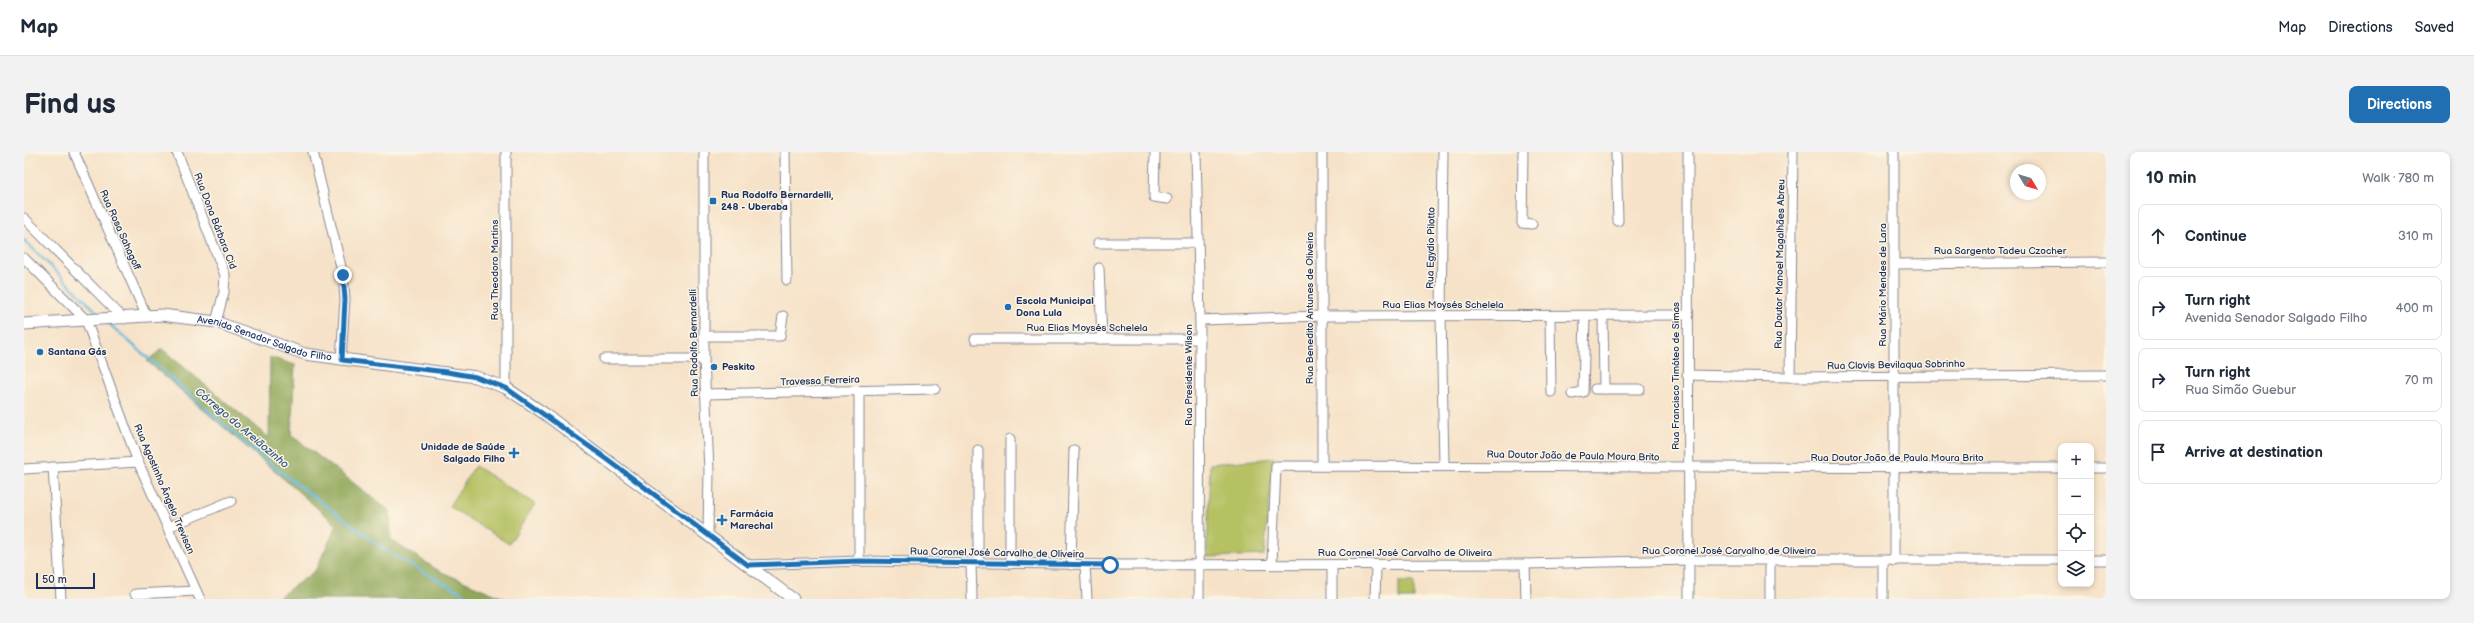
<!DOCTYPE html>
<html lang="en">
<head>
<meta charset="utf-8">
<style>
  :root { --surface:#fff; --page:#f2f2f3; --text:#1f2937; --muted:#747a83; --line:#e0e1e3; --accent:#1f6fb2 }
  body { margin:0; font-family:"Balsamiq Sans",sans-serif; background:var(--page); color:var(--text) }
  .controls { position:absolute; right:12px; bottom:12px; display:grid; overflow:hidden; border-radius:8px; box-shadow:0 2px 6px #0003 }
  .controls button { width:36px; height:36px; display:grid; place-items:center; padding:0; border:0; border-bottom:1px solid var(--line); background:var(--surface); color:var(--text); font:20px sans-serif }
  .compass { position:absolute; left:1986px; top:12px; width:36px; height:36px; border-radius:50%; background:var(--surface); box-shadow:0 2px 6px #0003; rotate:128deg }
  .scale { position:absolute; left:12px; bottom:10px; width:59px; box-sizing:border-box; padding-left:4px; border:2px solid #1b2f5e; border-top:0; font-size:11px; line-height:14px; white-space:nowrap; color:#1b2f5e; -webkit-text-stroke:3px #fcf5e5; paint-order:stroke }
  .stop { position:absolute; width:12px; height:12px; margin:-9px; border:3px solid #1f6fb2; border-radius:50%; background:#fff }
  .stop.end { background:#1f6fb2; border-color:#fff; box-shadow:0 1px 4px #0008 }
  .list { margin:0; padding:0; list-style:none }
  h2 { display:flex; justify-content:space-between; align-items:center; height:52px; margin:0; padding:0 16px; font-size:17px }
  h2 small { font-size:13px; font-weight:400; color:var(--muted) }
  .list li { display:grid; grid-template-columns:26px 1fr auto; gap:12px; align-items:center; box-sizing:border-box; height:64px; margin:0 8px 8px; padding:0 8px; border:1px solid var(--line); border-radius:8px }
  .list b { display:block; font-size:15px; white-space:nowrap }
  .list p { margin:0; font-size:13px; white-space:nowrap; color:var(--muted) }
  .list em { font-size:13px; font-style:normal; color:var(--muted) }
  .icon { flex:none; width:22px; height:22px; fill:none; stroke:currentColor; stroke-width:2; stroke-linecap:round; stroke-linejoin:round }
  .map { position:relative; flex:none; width:2082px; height:447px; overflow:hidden; border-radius:8px }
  header { display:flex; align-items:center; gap:24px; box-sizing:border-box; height:56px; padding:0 20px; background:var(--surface); border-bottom:1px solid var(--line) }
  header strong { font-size:19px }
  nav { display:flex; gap:22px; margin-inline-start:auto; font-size:14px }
  .intro { display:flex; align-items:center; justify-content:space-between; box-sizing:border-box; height:96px; padding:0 24px }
  h1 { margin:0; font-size:28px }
  .button { padding:10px 18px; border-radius:8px; background:var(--accent); color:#fff; font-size:14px; font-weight:700 }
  main { display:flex; gap:24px; padding:0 24px }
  aside { flex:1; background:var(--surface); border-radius:8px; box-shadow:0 2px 6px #0003 }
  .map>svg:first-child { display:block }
</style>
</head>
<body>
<header>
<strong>Map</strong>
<nav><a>Map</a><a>Directions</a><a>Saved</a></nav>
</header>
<div class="intro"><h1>Find us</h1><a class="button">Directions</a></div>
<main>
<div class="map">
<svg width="2082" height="447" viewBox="0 0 2082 447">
  <rect width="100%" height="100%" fill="#fcf5e5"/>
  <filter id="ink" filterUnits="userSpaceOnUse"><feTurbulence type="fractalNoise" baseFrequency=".025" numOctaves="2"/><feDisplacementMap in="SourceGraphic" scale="8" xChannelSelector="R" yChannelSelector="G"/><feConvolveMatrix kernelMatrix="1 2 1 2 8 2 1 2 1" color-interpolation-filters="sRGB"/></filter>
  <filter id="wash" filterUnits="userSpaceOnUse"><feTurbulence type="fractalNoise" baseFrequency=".012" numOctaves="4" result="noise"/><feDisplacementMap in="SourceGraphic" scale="16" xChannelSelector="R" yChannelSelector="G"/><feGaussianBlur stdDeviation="0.9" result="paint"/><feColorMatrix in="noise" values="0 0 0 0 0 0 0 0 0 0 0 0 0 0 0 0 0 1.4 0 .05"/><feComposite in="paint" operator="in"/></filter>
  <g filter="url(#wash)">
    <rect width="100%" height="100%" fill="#f6e2c8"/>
    <!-- green -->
    <g fill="#b5c163" stroke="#687860">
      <polygon points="1250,306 1240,403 1183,405 1186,312"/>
      <polygon points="451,314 511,352 485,392 425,354"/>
      <rect x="1375" y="430" width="15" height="17"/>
    </g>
    <!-- forest -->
    <polygon fill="#90a759" stroke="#566b5c" points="138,197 245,286 246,205 271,213 267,283 366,359 367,388 415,419 482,447 252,447 291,419 313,373 123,209"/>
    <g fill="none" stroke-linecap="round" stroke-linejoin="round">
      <!-- stream -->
      <g stroke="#5fb5db" stroke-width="2.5">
        <polyline points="0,88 76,163"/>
        <polyline points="84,171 238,306 367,402 449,447"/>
      </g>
    </g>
  </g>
  <g filter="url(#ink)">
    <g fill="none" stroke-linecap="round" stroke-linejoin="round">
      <!-- minor casing -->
      <g stroke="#888893" stroke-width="11">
        <g id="minor">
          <polyline points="50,0 123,165"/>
          <polyline points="153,0 201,123 200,140 192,170"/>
          <polyline points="289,0 319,123 321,147 317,208"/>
          <polyline points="680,0 680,207 685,319 684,382"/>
          <polyline points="761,0 763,128"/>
          <polyline points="1131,0 1130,45 1143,47"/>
          <polyline points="1172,0 1176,168 1175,447"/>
          <polyline points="1419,0 1417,164 1420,313"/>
          <polyline points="1499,0 1498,71 1508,72"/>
          <polyline points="1592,0 1594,69"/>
          <polyline points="1664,0 1665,447"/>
          <polyline points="0,66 100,167"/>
          <polyline points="1074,91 1174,91"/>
          <polyline points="0,106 62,168 114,310 176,447"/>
          <polyline points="1870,112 2082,110"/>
          <polyline points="1075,116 1078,187"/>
          <polyline points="1526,164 1527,240"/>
          <polyline points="1579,164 1580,237"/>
          <polyline points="1176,168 1297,164 1663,163"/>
          <polyline points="680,184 756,184 759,164"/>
          <polyline points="951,187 1176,187"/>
          <polyline points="580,207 680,207"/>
          <polyline points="1663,223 1766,225 2082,223"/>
          <polyline points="1766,225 1769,0"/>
          <polyline points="482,236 482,0"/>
          <polyline points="1571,237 1616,237"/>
          <polyline points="681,242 911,237"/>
          <polyline points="1548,242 1559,240 1561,164"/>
          <polyline points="954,298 954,411"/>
          <polyline points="1298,313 1298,0"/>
          <polyline points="29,315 37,447"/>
          <polyline points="2067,316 2082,316"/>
          <polyline points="0,317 114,310"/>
          <polyline points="144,375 207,349"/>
          <polyline points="2067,408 2082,408"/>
          <polyline points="835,409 835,240"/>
          <polyline points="1870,409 1870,0"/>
          <polyline points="1746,410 1746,447"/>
          <polyline points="1859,410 1859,447"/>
          <polyline points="947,411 948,447"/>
          <polyline points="986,412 986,287"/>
          <polyline points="1248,412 1252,314 2037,316"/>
          <polyline points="1501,412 1502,447"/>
          <polyline points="724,413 835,409 1098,413 1501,412 1665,408 2037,408"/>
          <polyline points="1047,413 1050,298"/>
          <polyline points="1061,413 1063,447"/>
          <polyline points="111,442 172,439"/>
          <polyline points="1308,447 1308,413"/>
          <polyline points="1351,447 1352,413"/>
        </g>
      </g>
      <!-- major casing -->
      <g stroke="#888893" stroke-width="13">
        <g id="major">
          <path id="s1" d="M0 172 138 163 192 170 281 202 452 225 482 236 521 262 769 447"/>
        </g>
      </g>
      <!-- minor -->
      <use href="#minor" stroke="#fff" stroke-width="9"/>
      <!-- major -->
      <use href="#major" stroke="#fff" stroke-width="11"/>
    </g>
  </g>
  <g fill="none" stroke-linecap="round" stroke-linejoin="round" filter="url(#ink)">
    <!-- route -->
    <polyline stroke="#1f6fb2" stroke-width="5" points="319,123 321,147 318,208 423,220 452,225 482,236 583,307 724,413 835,409 1086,413"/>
  </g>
  <!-- markers -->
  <g fill="#1f6fb2" stroke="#fcf5e5" stroke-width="1.5">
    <rect x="685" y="45" width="8" height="8" rx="2"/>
    <circle cx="984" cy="155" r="4"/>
    <circle cx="16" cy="200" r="4"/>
    <circle cx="690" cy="215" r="4"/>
    <path d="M488 295h4v4h4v4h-4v4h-4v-4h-4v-4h4z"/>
    <path d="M696 362h4v4h4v4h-4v4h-4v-4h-4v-4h4z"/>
  </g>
  <g text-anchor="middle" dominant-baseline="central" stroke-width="3" stroke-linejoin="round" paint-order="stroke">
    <!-- poi labels -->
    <g font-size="10" font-weight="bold" fill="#1b2f5e" stroke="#fcf5e5" text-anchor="start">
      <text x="697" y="43">Rua Rodolfo Bernardelli,<tspan x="697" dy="12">248 - Uberaba</tspan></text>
      <text x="992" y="149">Escola Municipal<tspan x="992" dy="12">Dona Lula</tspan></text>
      <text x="24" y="200">Santana Gás</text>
      <text x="698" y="215">Peskito</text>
      <text x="481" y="295" text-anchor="end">Unidade de Saúde<tspan x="481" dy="12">Salgado Filho</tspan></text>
      <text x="706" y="362">Farmácia<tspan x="706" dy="12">Marechal</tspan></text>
    </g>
    <!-- street labels -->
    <g font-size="10" fill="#1b2f5e" stroke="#fcf5e5">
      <text transform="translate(191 69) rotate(69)">Rua Dona Bárbara Cid</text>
      <text transform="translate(96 78) rotate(66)">Rua Rosa Sahagoff</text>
      <text transform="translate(1407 96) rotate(-89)">Rua Egydio Pilotto</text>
      <text x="1976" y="99">Rua Sargento Tadeu Czocher</text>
      <text transform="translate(1756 112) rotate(-89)">Rua Doutor Manoel Magalhães Abreu</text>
      <text transform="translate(471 118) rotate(-90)">Rua Theodoro Martins</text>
      <text transform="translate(1859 133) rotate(-90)">Rua Mário Mendes de Lara</text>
      <text x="1419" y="153">Rua Elias Moysés Schelela</text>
      <text transform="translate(1286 156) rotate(-90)">Rua Benedito Antunes de Oliveira</text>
      <text x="1063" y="176">Rua Elias Moysés Schelela</text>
      <text stroke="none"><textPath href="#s1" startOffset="244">Avenida Senador Salgado Filho</textPath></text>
      <text transform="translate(670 191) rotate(-91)">Rua Rodolfo Bernardelli</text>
      <text transform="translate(1872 213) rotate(-1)">Rua Clovis Bevilaqua Sobrinho</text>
      <text transform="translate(1165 223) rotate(-90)">Rua Presidente Wilson</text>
      <text transform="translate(1652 224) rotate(-90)">Rua Francisco Timóteo de Simas</text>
      <text transform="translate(796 229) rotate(-2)">Travessa Ferreira</text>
      <text transform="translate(1549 304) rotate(1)">Rua Doutor João de Paula Moura Brito</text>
      <text x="1873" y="306">Rua Doutor João de Paula Moura Brito</text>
      <text transform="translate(140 337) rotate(67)">Rua Agostinho Ângelo Trevisan</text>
      <text x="1705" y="399">Rua Coronel José Carvalho de Oliveira</text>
      <text transform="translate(973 401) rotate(1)">Rua Coronel José Carvalho de Oliveira</text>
      <text x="1381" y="401">Rua Coronel José Carvalho de Oliveira</text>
    </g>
    <!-- water labels -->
    <g font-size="11" font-style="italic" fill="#2f5784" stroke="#fcf5e5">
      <text transform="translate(218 276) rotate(40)">Córrego do Areiãozinho</text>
    </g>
  </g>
</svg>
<div class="controls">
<button>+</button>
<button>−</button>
<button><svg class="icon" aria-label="locate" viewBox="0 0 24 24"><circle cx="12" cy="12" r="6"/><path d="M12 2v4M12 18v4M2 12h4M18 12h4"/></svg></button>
<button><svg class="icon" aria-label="layers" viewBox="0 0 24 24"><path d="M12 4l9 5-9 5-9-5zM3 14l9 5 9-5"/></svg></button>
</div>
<svg class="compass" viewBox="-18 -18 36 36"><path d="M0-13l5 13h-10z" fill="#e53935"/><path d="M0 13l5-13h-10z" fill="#747a83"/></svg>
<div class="scale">50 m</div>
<div class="stop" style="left:1086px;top:413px"></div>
<div class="stop end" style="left:319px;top:123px"></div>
</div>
<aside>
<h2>10 min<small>Walk · 780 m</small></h2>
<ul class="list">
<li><svg class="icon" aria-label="ahead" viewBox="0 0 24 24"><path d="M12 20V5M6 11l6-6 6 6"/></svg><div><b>Continue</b></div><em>310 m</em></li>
<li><svg class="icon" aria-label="right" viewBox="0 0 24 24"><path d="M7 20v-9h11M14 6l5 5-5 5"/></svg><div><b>Turn right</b><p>Avenida Senador Salgado Filho</p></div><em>400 m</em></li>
<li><svg class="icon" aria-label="right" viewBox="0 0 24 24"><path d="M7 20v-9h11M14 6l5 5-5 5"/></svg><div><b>Turn right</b><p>Rua Simão Guebur</p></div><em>70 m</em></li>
<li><svg class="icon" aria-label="arrive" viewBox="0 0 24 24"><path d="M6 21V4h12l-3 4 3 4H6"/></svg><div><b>Arrive at destination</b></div></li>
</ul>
</aside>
</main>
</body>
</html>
